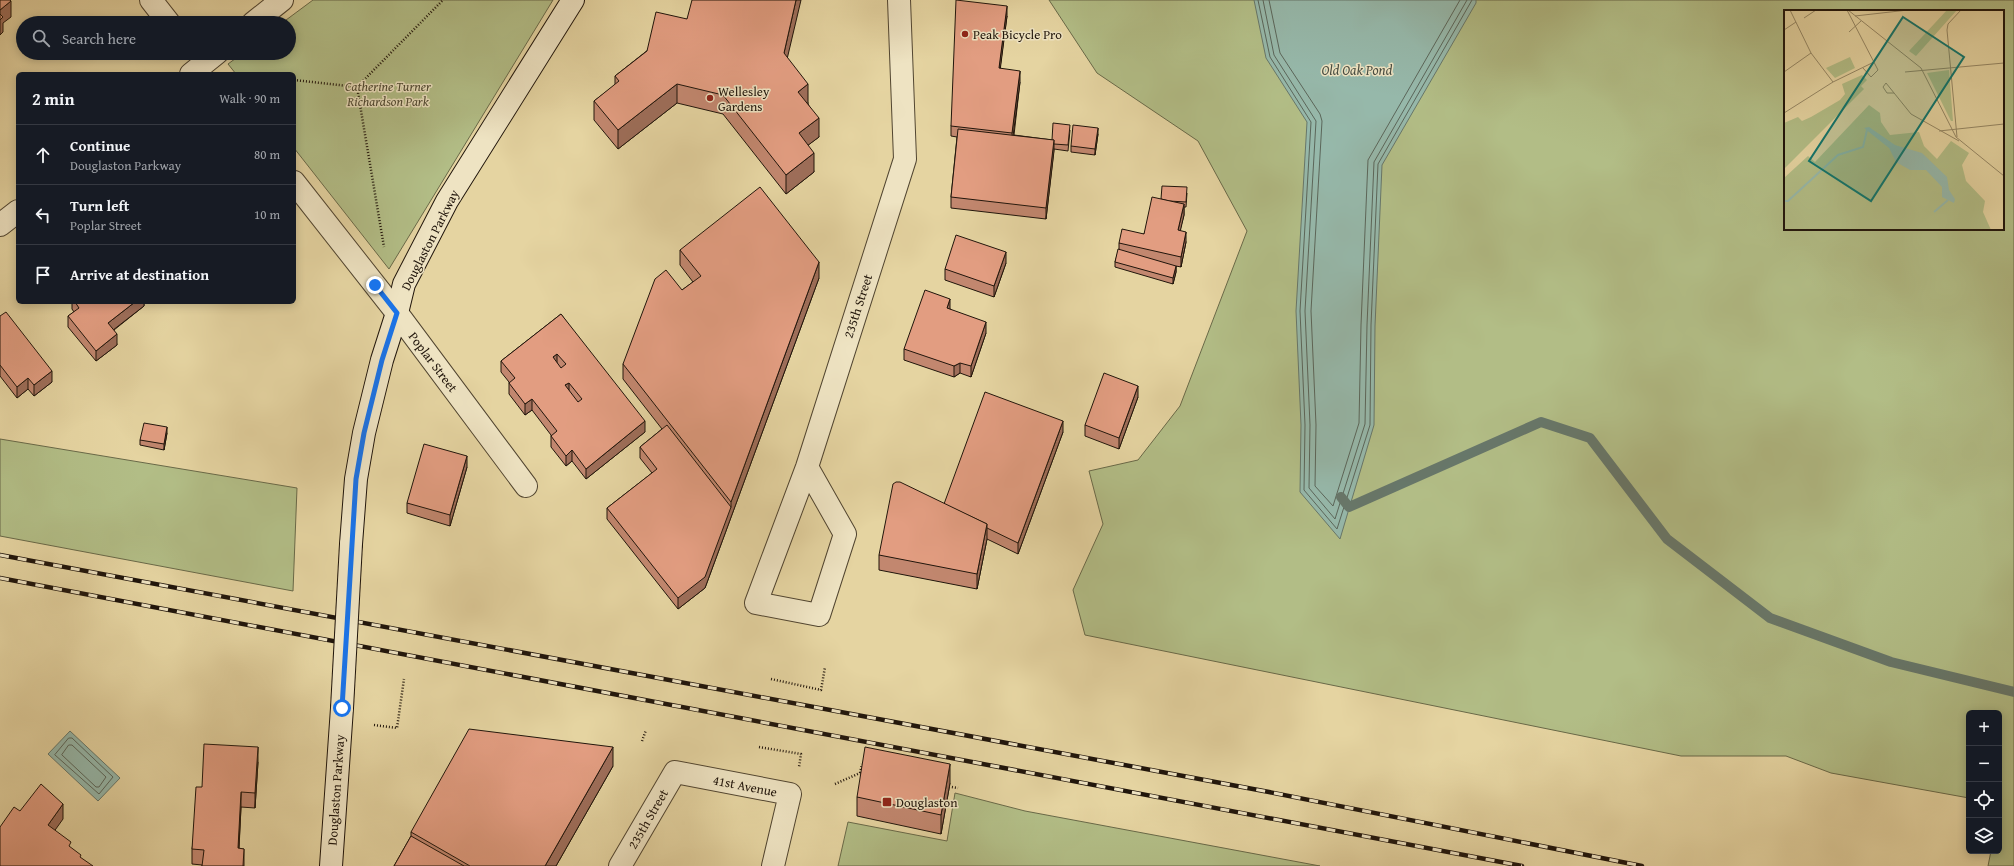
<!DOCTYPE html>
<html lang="en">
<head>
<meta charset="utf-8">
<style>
  :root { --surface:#171b24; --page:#242831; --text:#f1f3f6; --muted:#9ea1a6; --line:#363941 }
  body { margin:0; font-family:"Gentium Book Plus",serif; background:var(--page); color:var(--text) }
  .controls { position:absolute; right:12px; bottom:12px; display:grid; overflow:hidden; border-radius:6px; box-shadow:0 2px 10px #0003 }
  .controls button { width:36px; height:36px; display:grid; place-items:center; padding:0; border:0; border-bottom:1px solid var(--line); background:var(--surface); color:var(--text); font:20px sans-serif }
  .stop { position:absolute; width:12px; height:12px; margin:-9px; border:3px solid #1a73e8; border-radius:50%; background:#fff }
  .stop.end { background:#1a73e8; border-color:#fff; box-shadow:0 1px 4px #0008 }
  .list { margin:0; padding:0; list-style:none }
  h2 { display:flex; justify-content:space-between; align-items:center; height:52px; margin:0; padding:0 16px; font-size:17px }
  h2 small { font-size:13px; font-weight:400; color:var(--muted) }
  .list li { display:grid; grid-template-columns:26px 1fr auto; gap:12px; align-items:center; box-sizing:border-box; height:60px; padding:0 16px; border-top:1px solid var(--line) }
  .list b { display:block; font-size:15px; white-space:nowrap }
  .list p { margin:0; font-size:13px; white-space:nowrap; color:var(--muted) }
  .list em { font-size:13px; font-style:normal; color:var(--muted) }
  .icon { flex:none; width:22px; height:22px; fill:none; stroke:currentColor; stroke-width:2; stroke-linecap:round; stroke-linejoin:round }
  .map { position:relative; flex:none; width:2014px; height:866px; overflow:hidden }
  .search { position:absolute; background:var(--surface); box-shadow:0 2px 10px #0003; left:16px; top:16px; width:280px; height:44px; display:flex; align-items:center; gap:10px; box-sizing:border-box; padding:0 14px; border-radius:22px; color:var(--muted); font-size:15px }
  .panel { position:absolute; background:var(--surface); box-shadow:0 2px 10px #0003; left:16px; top:72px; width:280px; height:232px; border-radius:6px }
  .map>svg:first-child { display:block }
</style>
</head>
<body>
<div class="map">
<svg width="2014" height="866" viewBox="0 0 2014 866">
  <rect width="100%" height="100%" fill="#e5d4a1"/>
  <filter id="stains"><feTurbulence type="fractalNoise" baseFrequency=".005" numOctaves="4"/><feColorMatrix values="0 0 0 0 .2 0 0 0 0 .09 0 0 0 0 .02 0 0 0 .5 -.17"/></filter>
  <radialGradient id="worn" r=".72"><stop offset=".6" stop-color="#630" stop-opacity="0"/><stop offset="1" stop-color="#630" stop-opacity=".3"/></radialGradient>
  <!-- green -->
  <g fill="#b2bd86" stroke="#696948" fill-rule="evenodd">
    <polygon points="313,0 553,0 389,269 294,148 294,74 236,74 228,64 243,53 289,53 289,23 282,23"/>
    <path d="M1049 0H2014V866H1988L1991 851H1999V713H1969V798L1831 773 1786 756H1681L1085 635 1073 590 1103 524 1089 471 1138 460 1180 406 1247 231 1198 141 1097 73ZM1785 11H2003V229H1785Z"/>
    <polygon points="0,439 297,488 293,591 0,536"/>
    <polygon points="955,793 1025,811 1320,866 838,866 848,822 947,841"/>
  </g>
  <!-- water -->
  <g fill="#96b8aa" stroke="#67776a">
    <polygon points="1254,0 1476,0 1476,3 1382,165 1375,326 1374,425 1340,539 1300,492 1301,425 1296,311 1307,122 1266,58"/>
    <polygon points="70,731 120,778 98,801 48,754"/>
  </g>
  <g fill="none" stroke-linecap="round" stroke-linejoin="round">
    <!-- shore -->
    <g stroke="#5b665a" stroke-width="1">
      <polyline points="1258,0 1270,57 1311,122 1300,311 1305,425 1304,490 1337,529 1370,425 1371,325 1378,164 1472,0"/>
      <polyline points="1263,0 1274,55 1316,121 1305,311 1310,425 1309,488 1335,519 1365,424 1367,325 1374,162 1467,0"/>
      <polyline points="1269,0 1280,53 1320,114 1322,121 1311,311 1316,425 1315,486 1333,506 1359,423 1361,325 1368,160 1460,0"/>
      <polygon points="69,738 72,738 113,777 99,794 55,755"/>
      <polygon points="69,745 72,745 106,777 99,787 96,787 62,755"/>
    </g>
    <!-- stream -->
    <polyline stroke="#67776a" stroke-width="10" points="1341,497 1349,507 1541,422 1590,438 1667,539 1770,618 1891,662 2014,692"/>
    <!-- minor casing -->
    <g stroke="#514530" stroke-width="24">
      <g id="minor">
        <polyline points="151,0 169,23"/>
        <polyline points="253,23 282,0"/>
        <polyline points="191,74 217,53"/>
        <polyline points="294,182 397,313 526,486"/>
        <polyline points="0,225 18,211"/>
        <polyline points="807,467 845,534 819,615 756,603 807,467 905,159 899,0"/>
        <polyline points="620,866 675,772 790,794 773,866"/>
      </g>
    </g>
    <!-- secondary casing -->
    <g stroke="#20150b" stroke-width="24">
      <g id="secondary">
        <polyline points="351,544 356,479 364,433 382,360 397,313 404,284 447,201 573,0"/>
        <polyline points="331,866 342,708"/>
      </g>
    </g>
    <!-- path -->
    <g stroke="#20150b" stroke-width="2.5" stroke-dasharray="1 2" stroke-linecap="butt">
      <polyline points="294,80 357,87"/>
      <polyline points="357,87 384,247"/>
      <polyline points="357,87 443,0"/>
      <polyline points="771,679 821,690 825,667"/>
      <polyline points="374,725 397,728 404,679"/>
      <polyline points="642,741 646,730"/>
      <polyline points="759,747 801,754 799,767"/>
      <polyline points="860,773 862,764"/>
      <polyline points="835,784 860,773 864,774"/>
      <polyline points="946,786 958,788"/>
    </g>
    <!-- minor -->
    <use href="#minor" stroke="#eee3c2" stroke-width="22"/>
    <!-- secondary -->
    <use href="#secondary" stroke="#eee3c2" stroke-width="22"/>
    <!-- rail casing -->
    <g stroke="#20150b" stroke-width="4.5">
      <g id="rail">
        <polyline points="0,555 1269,792 1642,866"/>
        <polyline points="0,578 1522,866"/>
      </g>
    </g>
    <!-- rail -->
    <use href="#rail" stroke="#eee3c2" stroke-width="3" stroke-dasharray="9" stroke-linecap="butt"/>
    <!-- secondary-bridge casing -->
    <g stroke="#20150b" stroke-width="24" stroke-linecap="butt">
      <polyline id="secondary-bridge" points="342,708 351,544"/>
    </g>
    <!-- secondary-bridge -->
    <use href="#secondary-bridge" stroke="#eee3c2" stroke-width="22"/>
  </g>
  <!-- wall -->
  <g fill="#c2876f" stroke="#20150b">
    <polygon points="1007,16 1000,68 1020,82 1014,135 1052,140 1070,130 1068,151 1054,149 1046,219 951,208 951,197 957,137 951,136 951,126"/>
    <polygon points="687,19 787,58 808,103 819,137 808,145 814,172 786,194 723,114 677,103 618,149 594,120 594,101 615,85 615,76"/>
    <polygon points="1098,134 1095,155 1071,152 1071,146"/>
    <polygon points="1187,193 1186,207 1184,207 1184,215 1180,230 1186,242 1181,267 1176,266 1176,272 1173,284 1115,267 1115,262 1119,249 1119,243 1144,234 1161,199"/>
    <polygon points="680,250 819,278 705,588 678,609 607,519 607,508 652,473 640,458 640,447 662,429 623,379 623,364 682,290 693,282 680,265"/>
    <polygon points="1006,263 994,297 945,280 945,269"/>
    <polygon points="72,302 144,302 144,306 114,330 117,345 96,361 68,327 68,316 74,312 72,309"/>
    <polygon points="950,309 986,333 971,377 960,373 954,377 904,360 904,349"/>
    <polygon points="561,314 645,432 586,479 572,461 566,466 551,447 551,435 532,410 525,415 509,394 509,382 501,372 501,361"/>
    <polygon points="0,316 52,382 34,396 28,389 17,398 0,376"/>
    <polygon points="1138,397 1119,449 1085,436 1085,425"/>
    <polygon points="1063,432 1018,554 987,539 977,589 879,570 879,555 944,504"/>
    <polygon points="167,433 164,450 140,445 140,440"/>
    <polygon points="467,467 450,526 407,513 407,503"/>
    <polygon points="258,762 255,808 241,807 239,849 244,849 244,866 202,866 202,865 192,864 192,849 202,787"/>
    <polygon points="613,766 556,866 394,866 411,836 411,832"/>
    <polygon points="950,783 941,834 857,816 857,797"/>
  </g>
  <!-- shaded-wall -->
  <g fill="#9e6e5a" stroke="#20150b">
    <polygon points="796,0 801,0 784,72 784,53"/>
    <polygon points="11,1 11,17 3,23 3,32 0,35 0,10"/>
    <polygon points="1007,6 1007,16 999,79 999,68"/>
    <polygon points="1020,71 1020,82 1012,144 1012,133"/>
    <polygon points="677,84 677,103 618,149 618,130"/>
    <polygon points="808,84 808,103 798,111 798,92"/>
    <polygon points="819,118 819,137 799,152 799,133"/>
    <polygon points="1098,128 1098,134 1095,155 1095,149"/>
    <polygon points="1054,140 1054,151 1046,219 1046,208"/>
    <polygon points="814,153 814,172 786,194 786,175"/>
    <polygon points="1184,204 1184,215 1178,241 1178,230"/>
    <polygon points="1186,232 1186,242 1181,267 1181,257"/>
    <polygon points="1006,252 1006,263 994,297 994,286"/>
    <polygon points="819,262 819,278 705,588 678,609 678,598 731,507 731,502"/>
    <polygon points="1176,266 1176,272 1173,284 1173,278"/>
    <polygon points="950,299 950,310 947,308"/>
    <polygon points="135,302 144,302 144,306 108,334 108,323"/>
    <polygon points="986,322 986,333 971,377 971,366"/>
    <polygon points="117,334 117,345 96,361 96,351"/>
    <polygon points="557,354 557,365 553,357"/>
    <polygon points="960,363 960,373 954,377 954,366"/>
    <polygon points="52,371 52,382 34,396 34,385"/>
    <polygon points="28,378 28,389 17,398 17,387"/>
    <polygon points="569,383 569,394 565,385"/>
    <polygon points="1138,386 1138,397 1119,449 1119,438"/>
    <polygon points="532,399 532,410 525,415 525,404"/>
    <polygon points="645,421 645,432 586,479 586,469"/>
    <polygon points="1063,421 1063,432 1018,554 1018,543"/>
    <polygon points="167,427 167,433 164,450 164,444"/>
    <polygon points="572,450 572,461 566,466 566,456"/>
    <polygon points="467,456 467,467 450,526 450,515"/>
    <polygon points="987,524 987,539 977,589 977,574"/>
    <polygon points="258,747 258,762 255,808 255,793"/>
    <polygon points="613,747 613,766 556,866 545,866"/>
    <polygon points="950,764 950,783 941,834 941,815"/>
    <polygon points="241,792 241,807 238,864 238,848"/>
    <polygon points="63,804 63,819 48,840 48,825"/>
  </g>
  <!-- building -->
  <g fill="#e29d81" stroke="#20150b" fill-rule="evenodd">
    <polygon points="0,0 10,0 11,1 0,10"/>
    <polygon points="692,0 796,0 784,53 808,84 798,92 819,118 799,133 814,153 786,175 723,95 677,84 618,130 594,101 619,81 615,76 647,51 656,12 687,19"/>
    <polygon points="956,0 1007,6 999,68 1020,71 1012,133 951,126"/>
    <polygon points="0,14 3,17 0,20"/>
    <polygon points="1053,123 1070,125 1068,145 1054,144 1054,140 1052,140"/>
    <polygon points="1073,125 1098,128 1095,149 1071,146"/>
    <polygon points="958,129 1054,140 1046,208 951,197"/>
    <polygon points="1162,186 1187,187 1186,202 1169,201 1161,199"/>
    <polygon points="760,187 819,262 731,502 623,364 655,279 666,270 682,290 701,276 680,250"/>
    <polygon points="1152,197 1184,204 1178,230 1186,232 1181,257 1119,243 1122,229 1144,234"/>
    <polygon points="956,235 1006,252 994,286 945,269"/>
    <polygon points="1118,249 1176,266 1173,278 1115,262"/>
    <polygon points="925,290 950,299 947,308 986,322 971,366 960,363 954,366 904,349"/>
    <polygon points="75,302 135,302 108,323 117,334 96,351 68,316 79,308"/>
    <polygon points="6,312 52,371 34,385 28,378 17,387 0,365 0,316"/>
    <path d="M561 314 645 421 586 469 572 450 566 456 551 436 557 431 532 399 525 404 509 383 515 378 501 361ZM557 354 566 364 561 368 553 357ZM569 383 582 399 578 402 565 385Z"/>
    <polygon points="1104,373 1138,386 1119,438 1085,425"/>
    <polygon points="985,392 1063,421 1018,543 987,528 987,524 944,504"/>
    <polygon points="144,423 167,427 164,444 140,440"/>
    <polygon points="667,425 731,507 705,577 678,598 607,508 657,469 640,447"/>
    <polygon points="424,444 467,456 450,515 407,503"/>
    <polygon points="896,482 900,482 987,524 977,574 879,555 893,484"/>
    <polygon points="469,729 613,747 545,866 470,866 411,832"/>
    <polygon points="204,744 258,747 255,793 241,792 238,848 244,849 243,866 202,866 204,850 192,849 196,787 202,787"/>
    <polygon points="865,747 950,764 941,815 857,797"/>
    <polygon points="41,784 63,804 48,825 71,842 69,846 81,855 80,857 93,866 0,866 0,827 14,807 20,811"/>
    <polygon points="411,836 464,866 394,866"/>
  </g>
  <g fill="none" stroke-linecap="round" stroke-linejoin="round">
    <!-- route -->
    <polyline stroke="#1a73e8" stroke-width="5" points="342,708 356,479 364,433 382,360 397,313 375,285"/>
  </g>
  <!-- markers -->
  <g fill="#8f2418" stroke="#eee3c2" stroke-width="1.5">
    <circle cx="965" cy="34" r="4"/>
    <circle cx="710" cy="98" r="4"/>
    <rect x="882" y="797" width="10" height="10" rx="2"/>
  </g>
  <g text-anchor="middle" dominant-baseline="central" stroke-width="3" stroke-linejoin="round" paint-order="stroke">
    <!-- poi labels -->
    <g font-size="13" fill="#20150b" stroke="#eee3c2" text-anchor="start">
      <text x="973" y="34">Peak Bicycle Pro</text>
      <text x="718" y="91">Wellesley<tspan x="718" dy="15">Gardens</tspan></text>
      <text x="896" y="802">Douglaston</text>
    </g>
    <!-- park labels -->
    <g font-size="13" font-style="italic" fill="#4c4730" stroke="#eee3c2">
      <text x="388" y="86">Catherine Turner<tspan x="388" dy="15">Richardson Park</tspan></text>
    </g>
    <!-- street labels -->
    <g font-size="13" fill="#20150b" stroke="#eee3c2">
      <text transform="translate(430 240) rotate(-63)">Douglaston Parkway</text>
      <text transform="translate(858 306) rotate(-72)">235th Street</text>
      <text transform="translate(433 362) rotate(53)">Poplar Street</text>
      <text transform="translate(745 786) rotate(11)">41st Avenue</text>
      <text transform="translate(336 790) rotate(-86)">Douglaston Parkway</text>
      <text transform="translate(648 819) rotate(-60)">235th Street</text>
    </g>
    <!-- water labels -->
    <g font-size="14" font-style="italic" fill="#494e43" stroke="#eee3c2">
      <text x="1357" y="70">Old Oak Pond</text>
    </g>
  </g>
  <!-- overview -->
  <g transform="translate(1784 10)">
    <rect width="220" height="220" fill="#e5d4a1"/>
    <path d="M163 0H173L132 46 125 41ZM66 47 71 58 51 68 42 58ZM165 60 169 111H167L143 63ZM78 65 83 70 77 76 80 79 0 159V113L14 107 18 111 27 107 56 90 61 84 58 74ZM85 95 96 103 97 112 106 125 135 122 140 136 153 149 167 131 185 143 178 155 182 171 201 191 199 202 207 220H0V168L24 146 31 152Z" fill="#b2bd86"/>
    <path d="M85 117 111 135 138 143 163 167 165 180 171 189 170 193 158 187V177L142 160H126L112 152 105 138 80 118Z" fill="#96b8aa"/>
    <path fill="none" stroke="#96b8aa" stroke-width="2" d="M0 191H4L54 145 79 137 83 120M150 202 164 190"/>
    <path fill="none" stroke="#968865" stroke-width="1" d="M6 0 27 43 49 72M63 0 94 60 87 67 79 58M64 0 137 58 172 127 220 166M71 6 124 0M20 8 32 0M0 20 12 12M65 22 77 11M0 62 27 43M121 62 220 53M110 83H103L99 77 102 73 127 104 175 131M0 103 49 72 90 52M155 121 220 114M173 127 163 20 164 14 177 0"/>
    <path fill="#0f766e" fill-opacity="0.15" stroke="#0f766e" stroke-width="2" d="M119 7 180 47 87 191 25 151Z"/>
    <rect width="220" height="220" fill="none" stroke="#20150b" stroke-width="2"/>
  </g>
  <rect width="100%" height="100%" filter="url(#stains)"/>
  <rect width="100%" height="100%" fill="url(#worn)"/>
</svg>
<div class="controls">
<button>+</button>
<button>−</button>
<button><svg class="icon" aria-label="locate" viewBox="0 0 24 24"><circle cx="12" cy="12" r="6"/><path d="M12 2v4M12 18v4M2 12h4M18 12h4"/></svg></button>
<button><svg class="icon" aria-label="layers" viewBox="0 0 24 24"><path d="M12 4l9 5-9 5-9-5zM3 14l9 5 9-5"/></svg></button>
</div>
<div class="stop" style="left:342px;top:708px"></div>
<div class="stop end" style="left:375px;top:285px"></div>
<div class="search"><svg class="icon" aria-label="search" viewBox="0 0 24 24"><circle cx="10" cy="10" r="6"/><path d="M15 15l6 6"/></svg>Search here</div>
<section class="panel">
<h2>2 min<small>Walk · 90 m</small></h2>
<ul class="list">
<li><svg class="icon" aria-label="ahead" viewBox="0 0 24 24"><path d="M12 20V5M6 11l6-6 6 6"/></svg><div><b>Continue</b><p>Douglaston Parkway</p></div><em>80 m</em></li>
<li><svg class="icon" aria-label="left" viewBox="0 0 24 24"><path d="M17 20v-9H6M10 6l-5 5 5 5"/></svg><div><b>Turn left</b><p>Poplar Street</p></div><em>10 m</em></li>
<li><svg class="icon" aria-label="arrive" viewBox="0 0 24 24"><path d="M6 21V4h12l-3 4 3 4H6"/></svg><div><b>Arrive at destination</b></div></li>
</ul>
</section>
</div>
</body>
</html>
